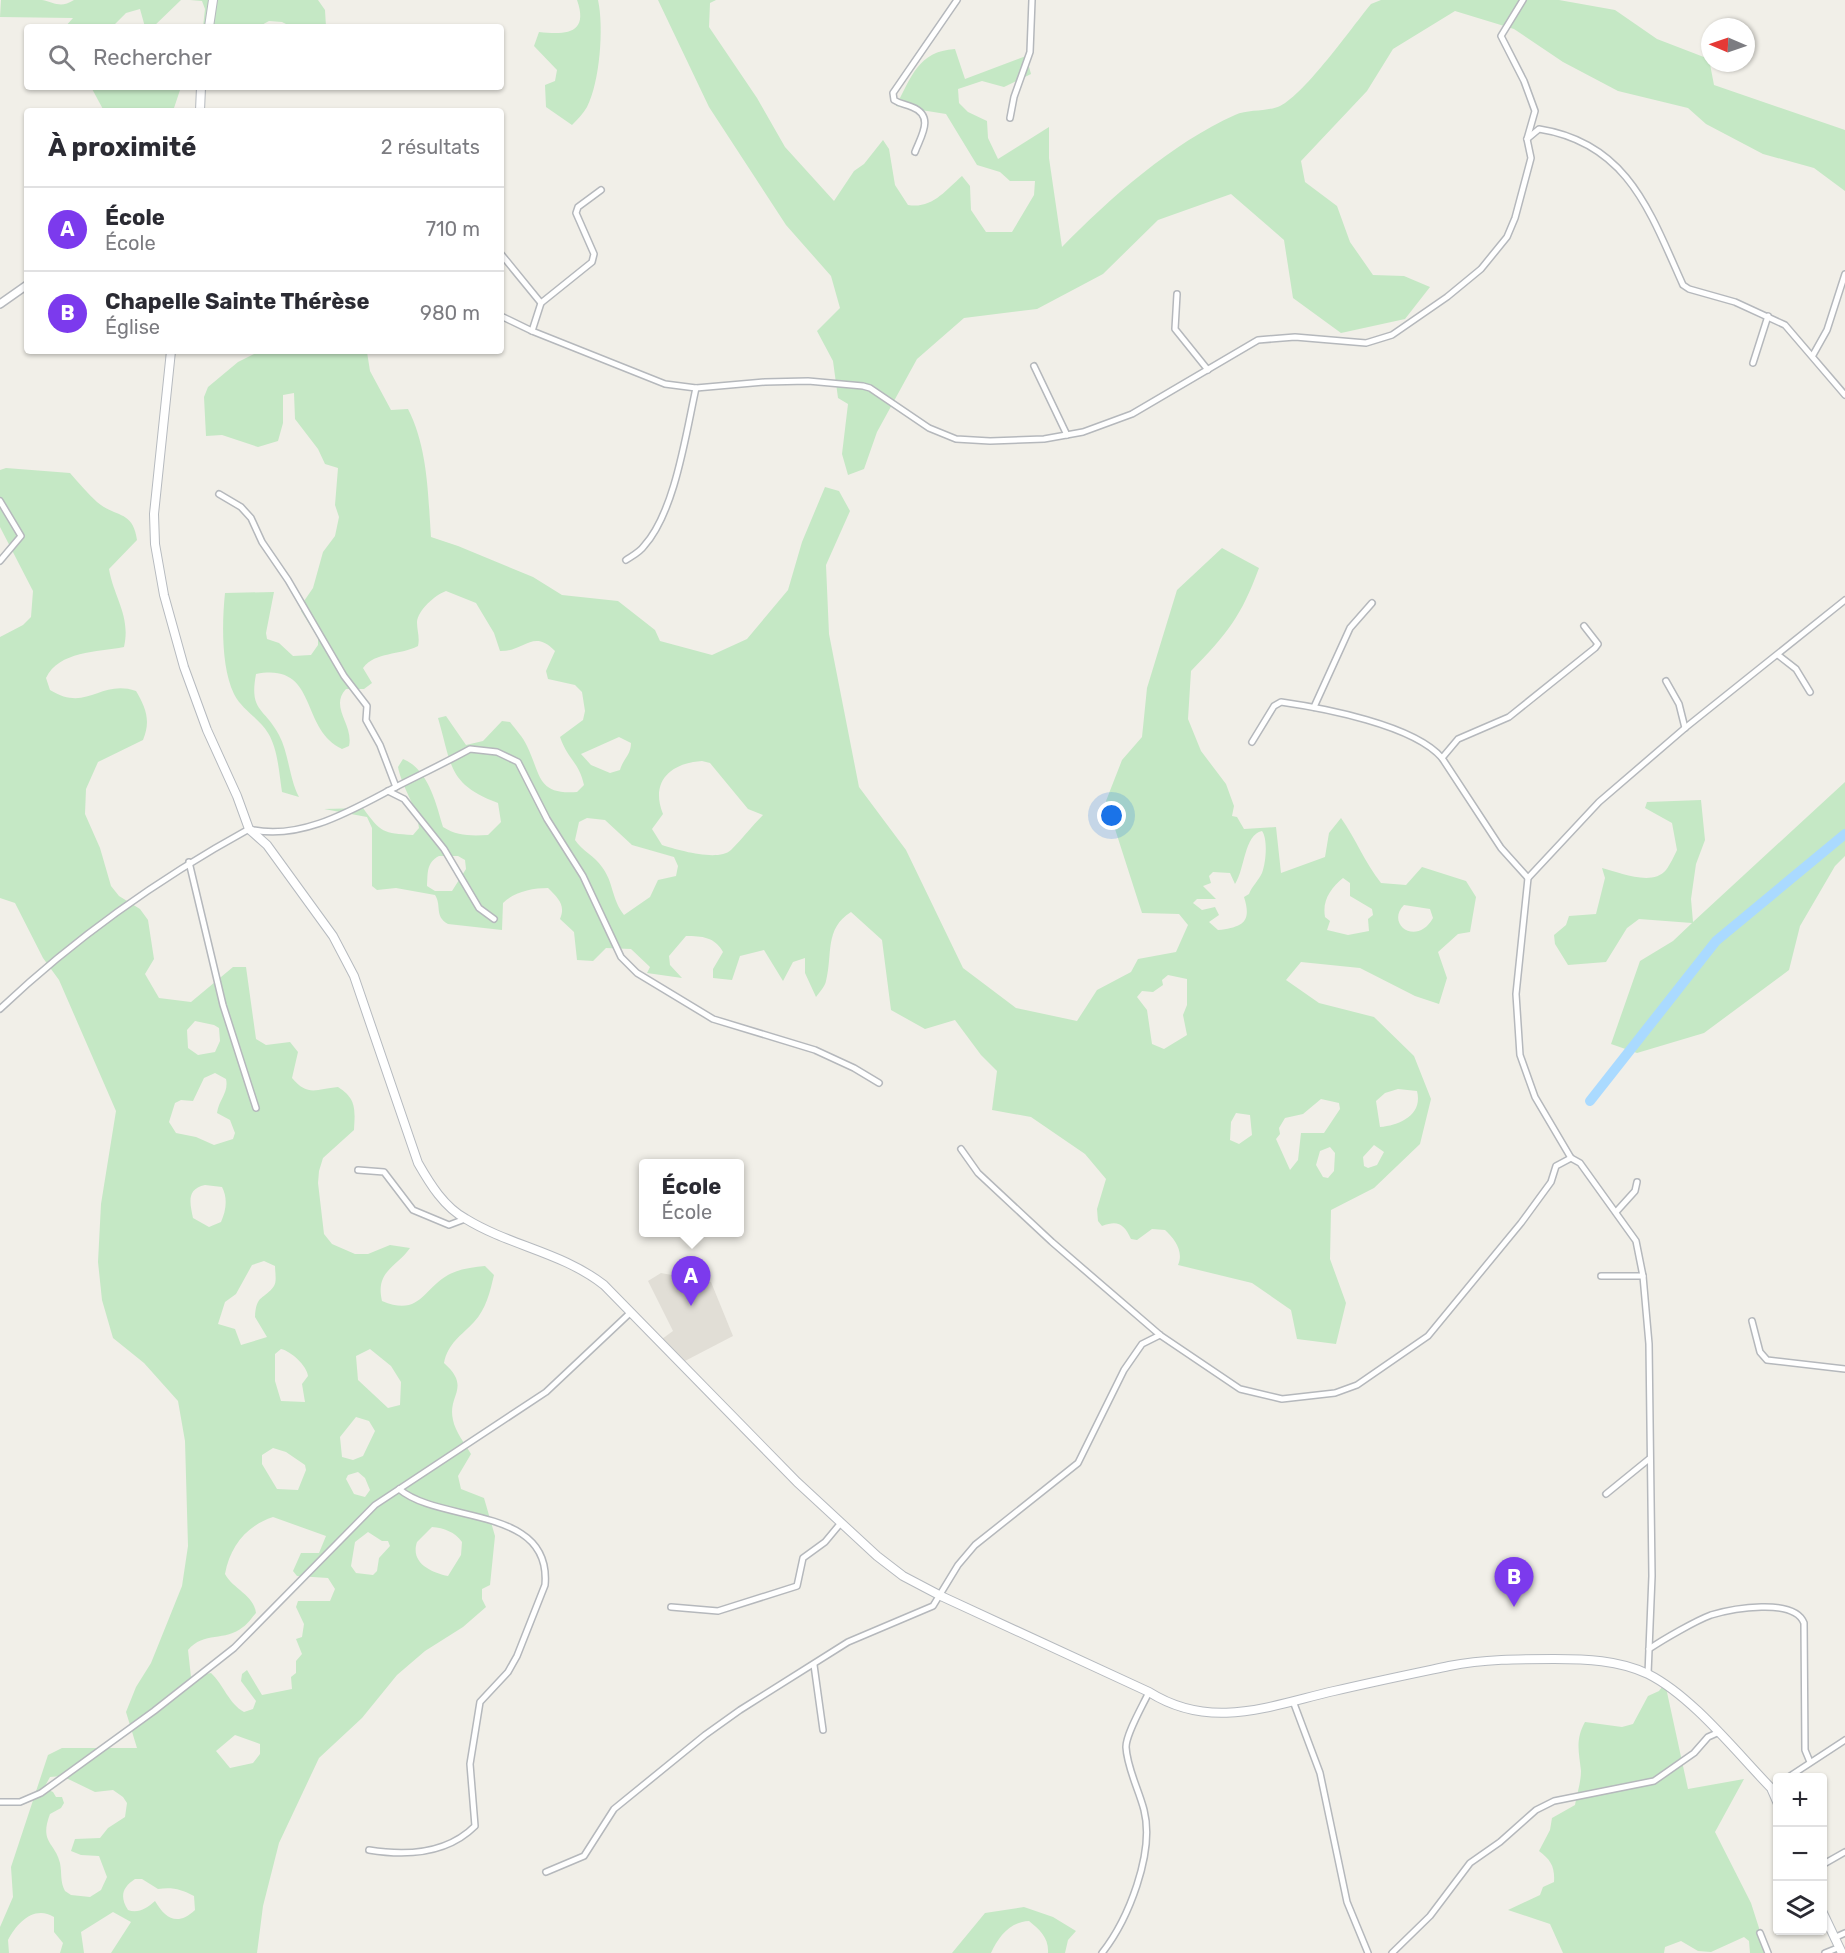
<!DOCTYPE html>
<html lang="fr">
<head>
<meta charset="utf-8">
<style>
  :root { --surface:#fff; --page:#f2f2f3; --text:#2b2b33; --muted:#7c7c81; --line:#e1e1e2; --accent:#7c3aed }
  body { margin:0; font-family:Rubik,sans-serif; background:var(--page); color:var(--text) }
  .controls { position:absolute; right:18px; bottom:18px; display:grid; overflow:hidden; border-radius:6px; box-shadow:0 2px 4px #0004 }
  .controls button { width:54px; height:54px; display:grid; place-items:center; padding:0; border:0; border-bottom:2px solid var(--line); background:var(--surface); color:var(--text); font:30px sans-serif }
  .compass { position:absolute; left:1701px; top:18px; width:54px; height:54px; border-radius:50%; background:var(--surface); box-shadow:0 2px 4px #0004; rotate:272deg }
  .you { position:absolute; left:1112px; top:816px; width:21px; height:21px; margin:-15px; border:4px solid #fff; border-radius:50%; background:#1a73e8; box-shadow:0 0 0 9px #1a73e833 }
  .badge { display:grid; place-items:center; width:39px; height:39px; border-radius:50%; background:var(--accent); color:#fff; font-size:20px; font-weight:700 }
  .pin { position:absolute; translate:-50% -50px; filter:drop-shadow(0 2px 3px #0008) }
  .pin::after { content:''; position:absolute; top:32px; width:21px; height:18px; background:inherit; clip-path:polygon(0 0,100% 0,50% 100%) }
  .popup { position:absolute; left:639px; top:1159px; width:105px; height:78px; box-sizing:border-box; display:grid; place-content:center; border-radius:6px; background:var(--surface); filter:drop-shadow(0 2px 4px #0005); font-size:20px; white-space:nowrap; color:var(--muted) }
  .popup b { font-size:22px; color:var(--text) }
  .popup::after { content:''; position:absolute; left:50%; top:100%; margin-left:-12px; border:12px solid transparent; border-top-color:var(--surface) }
  .list { margin:0; padding:0; list-style:none }
  h2 { display:flex; justify-content:space-between; align-items:center; height:78px; margin:0; padding:0 24px; font-size:26px }
  h2 small { font-size:20px; font-weight:400; color:var(--muted) }
  .list li { display:grid; grid-template-columns:39px 1fr auto; gap:18px; align-items:center; box-sizing:border-box; height:84px; padding:0 24px; border-top:2px solid var(--line) }
  .list b { display:block; font-size:22px; white-space:nowrap }
  .list p { margin:0; font-size:20px; white-space:nowrap; color:var(--muted) }
  .list em { font-size:20px; font-style:normal; color:var(--muted) }
  .icon { flex:none; width:33px; height:33px; fill:none; stroke:currentColor; stroke-width:2; stroke-linecap:round; stroke-linejoin:round }
  .map { position:relative; flex:none; width:1845px; height:1953px; overflow:hidden }
  .search { position:absolute; background:var(--surface); box-shadow:0 2px 4px #0004; left:24px; top:24px; width:480px; height:66px; display:flex; align-items:center; gap:15px; box-sizing:border-box; padding:0 21px; border-radius:6px; color:var(--muted); font-size:22px }
  .panel { position:absolute; background:var(--surface); box-shadow:0 2px 4px #0004; left:24px; top:108px; width:480px; height:246px; border-radius:6px }
  .map>svg:first-child { display:block }
</style>
</head>
<body>
<div class="map">
<svg width="1845" height="1953" viewBox="0 0 1845 1953">
  <rect width="100%" height="100%" fill="#f1efe8"/>
  <!-- education -->
  <polygon fill="#e1ded6" points="661,1273 711,1282 733,1336 683,1362 662,1339 673,1331 648,1281"/>
  <!-- green -->
  <g fill="#c5e8c5" fill-rule="evenodd">
    <path d="M1 0C14 0 29 0 42 0 54 2 60 9 74 0H181L153 27H145L140 9 126 13 112 27H65L73 18 0 17Z"/>
    <polygon points="190,0 318,0 325,10 326,27 292,27 282,22 269,21 258,27 203,27 205,9 202,1"/>
    <path d="M577 0H598C604 27 600 82 587 107 583 114 577 120 572 125L546 107 545 85 555 81 557 70 534 46 539 32C566 35 589 34 577 0Z"/>
    <path d="M658 0H716L710 3 709 27 757 98 785 147 834 201 854 171 864 164 883 140 889 149 895 185 908 205C932 209 945 191 962 176L970 186 971 210 986 232H1012L1034 195 1035 181H1010L1000 172 977 165 946 114 896 106C911 78 918 51 955 49L965 79 1026 56 1031 74 1004 87 982 81 958 89 959 103 968 112 987 121 988 138 998 159 1049 127V158L1062 247C1110 198 1172 143 1235 115 1249 109 1267 112 1280 106 1305 94 1352 27 1371 4L1381 0H1559L1615 10 1657 39 1709 59 1714 85 1845 130V191L1814 168 1763 154 1706 124 1688 108 1618 91 1563 62 1514 29 1455 11 1393 49 1367 91 1301 161 1305 182 1337 206 1350 242 1373 275 1404 276 1430 287 1405 319 1341 333 1293 298 1284 240 1231 194 1158 220 1103 274 1037 309 964 318 917 359 877 432 864 469 848 475 842 454 848 404 838 398 833 361 817 331 840 308 831 276 786 225 709 107Z"/>
    <polygon points="91,87 181,87 173,111 104,111"/>
    <path d="M260 351 367 352 370 371 391 410 408 409C428 448 428 495 431 537L458 546 533 577 562 595 618 601 655 630 660 641 712 655 747 639 788 590 802 542 825 487 839 491 850 511 826 565 829 634 859 787 906 850 963 968 1016 1008 1077 1021 1097 990 1131 972 1138 959 1176 952 1188 925 1179 914 1142 913 1106 801 1122 760 1142 737 1147 688 1177 590 1222 548 1259 568C1241 617 1227 634 1191 671L1188 719 1201 751 1226 784 1234 806 1232 816 1237 817 1244 829 1276 827 1281 873 1325 857 1329 833 1341 818C1356 839 1365 863 1381 883L1406 885 1422 867 1466 881 1476 897 1470 932 1458 934 1438 952 1447 978 1439 1004 1415 996 1360 968 1301 962 1286 980 1319 1003 1374 1017 1414 1056 1431 1099 1420 1144 1374 1188 1331 1210 1330 1259 1346 1303 1336 1344 1297 1339 1291 1310 1252 1283 1178 1265C1184 1252 1175 1239 1165 1230L1152 1229 1137 1240 1131 1239C1124 1224 1118 1220 1102 1226L1098 1221 1097 1209 1106 1179 1085 1154 1031 1117 992 1110 997 1071 981 1055 955 1020 925 1029 891 1010 882 940 851 912C824 929 833 954 826 981 825 986 820 992 816 997L805 973V958L793 962 783 981 764 950 740 956 732 980 713 978V969L723 952C715 937 702 936 686 936L669 956 670 965 682 978 647 973 650 967 631 949 606 948 593 961 577 960 574 932 560 919C566 905 558 898 548 888 532 888 514 892 503 903L502 930 448 924C434 916 442 906 435 895L396 888 377 890 372 886V828L367 817 324 809 363 808C381 833 383 833 413 835L419 828C417 806 402 788 398 767L403 759C428 769 436 803 443 827 457 836 471 836 488 835L501 822 498 803C448 784 452 766 438 718L446 716 466 745 483 741 502 721 510 722C516 730 523 737 527 746 541 775 537 795 577 792L584 785C579 762 568 760 560 737L583 720 585 711 582 692 575 685 548 679 546 671 555 651C533 628 524 652 500 651L494 633 476 603 446 591C435 595 418 610 417 622 417 631 420 637 418 646 399 656 376 651 363 668L372 683 364 689H346C329 707 354 725 349 746L342 749C299 729 319 662 256 674 249 712 264 707 279 735 289 754 289 778 299 797L282 792C279 773 278 749 268 733 259 718 242 710 234 694 221 667 222 622 225 593L274 592 266 633 267 639 279 643 293 656 311 655 318 645V638L301 611 302 604 313 588 323 552 335 536 339 517 335 505 338 468 325 464 318 449 295 419 294 393 283 395V423L278 441 258 447 222 435 206 436 204 397 208 387 238 362ZM619 737 631 743C631 755 623 759 620 770L610 773 591 765 581 754ZM702 761 710 763 748 809 763 815C752 826 742 839 731 850 718 862 678 850 662 845L652 829 663 814C650 782 670 763 702 761ZM587 818 605 820 632 845 674 857 678 866 676 876 658 880 650 897 624 915C611 898 614 883 602 867 595 856 582 851 575 840L579 822ZM1262 831C1268 839 1266 863 1262 873 1259 880 1252 886 1249 894L1244 897C1252 922 1243 927 1218 930L1209 922 1219 915 1215 907 1202 910 1193 903 1197 899H1216L1203 886 1211 883 1209 876 1213 872 1230 873 1235 884C1245 869 1244 835 1262 831ZM439 856H458L465 860 466 869 452 891H435L427 886C428 873 426 863 439 856ZM1343 878 1350 883V896L1372 909 1373 915 1368 919 1369 931 1348 935 1327 930 1330 921 1325 917C1322 900 1331 888 1343 878ZM1404 905 1430 909 1433 918C1417 947 1385 924 1404 905ZM1168 975 1187 979V1005L1183 1015 1187 1035 1164 1049 1152 1044 1147 1010 1137 997 1142 991 1153 992 1163 985 1162 980ZM1398 1089 1417 1091C1423 1115 1400 1125 1380 1127L1376 1101 1385 1093ZM1321 1099 1339 1103 1340 1109 1324 1133H1301L1298 1160 1290 1170 1276 1139 1280 1134 1279 1128 1285 1118 1303 1114ZM1236 1113 1250 1115 1252 1135 1239 1144 1230 1140 1231 1122ZM1374 1145 1384 1152 1377 1165 1368 1168 1364 1166 1363 1157ZM1330 1147 1335 1153 1334 1171 1328 1178 1323 1177 1316 1165 1320 1151Z"/>
    <path d="M6 468 70 473C79 483 88 494 97 502 116 518 133 510 137 540L109 569C114 598 131 616 124 647 97 652 59 651 46 678L50 690C87 713 100 679 136 691 146 708 151 721 143 740L98 762 86 789 85 814 100 848 111 886 119 896 140 909 148 920 154 959 145 974 159 998 191 1002 233 967H246L256 1039 266 1045 290 1042 298 1052 292 1078C308 1097 316 1089 338 1087 357 1099 355 1110 354 1130L323 1158 319 1171 318 1183 324 1234 332 1244 355 1254H368L390 1245 410 1248C396 1268 375 1271 382 1301 420 1317 423 1289 448 1275 459 1269 473 1267 485 1266L494 1275C490 1292 486 1309 474 1322 461 1336 448 1343 444 1363 472 1388 447 1395 453 1420 455 1431 465 1444 471 1454L458 1476 461 1489 484 1498 495 1536 490 1585 482 1589V1599L486 1607 463 1627 425 1651 397 1675 362 1718 319 1758 279 1843 263 1906 257 1953H111L131 1922 113 1912 81 1932 84 1953H60L63 1943 54 1932V1917C34 1905 17 1923 8 1940L9 1953H0V1927L13 1897 11 1867 48 1755 62 1748H137L126 1712 136 1687 151 1663 182 1586 188 1546 185 1441 178 1401 144 1363 113 1338 102 1300 98 1262 101 1204 116 1111 59 980 43 958 15 903 0 898V637L23 625 31 617 33 591 0 527V470ZM195 1021 214 1025 219 1028 220 1041 215 1052 198 1055 188 1048 187 1030ZM215 1073 226 1079C229 1093 219 1099 217 1113L230 1120 235 1133 233 1139 214 1145 196 1137 176 1133 169 1122 175 1103 181 1100 193 1101 204 1078ZM205 1185 222 1187C228 1198 226 1211 221 1222L209 1227 193 1218C190 1203 186 1189 205 1185ZM264 1261 275 1266C275 1272 277 1281 274 1286 264 1300 256 1294 255 1317L267 1337 241 1345 235 1329 218 1324 225 1302 236 1294 252 1265ZM281 1349C291 1351 307 1366 308 1376L302 1384 305 1402 281 1401 275 1381V1354ZM370 1349 391 1366 401 1382 400 1405 388 1408 358 1380 356 1356ZM356 1417 369 1421 375 1431 363 1456 353 1460 342 1457 340 1437ZM273 1448 286 1452 305 1465 306 1470 298 1490 277 1489 262 1464V1455ZM358 1472 365 1478 370 1490 365 1497 354 1494 346 1479 348 1475ZM273 1517 326 1536 319 1553H301L293 1571 297 1576 328 1578 335 1589 330 1601H298L296 1607 304 1624 302 1637 296 1639 302 1654 296 1661V1673L291 1677 292 1689 262 1695 247 1670 242 1674 241 1681 256 1701 253 1709 244 1712C229 1704 223 1684 211 1673L191 1677 188 1650C204 1631 225 1642 243 1627 248 1624 252 1617 256 1613 254 1595 233 1589 225 1574 230 1547 246 1526 273 1517ZM432 1527C444 1528 455 1532 462 1542L461 1555 448 1576C431 1572 410 1563 417 1542ZM368 1532 382 1541H388L390 1546 379 1558 377 1571 373 1575 356 1573 351 1566 355 1542ZM235 1735 260 1744V1754L253 1763 230 1768 216 1751ZM62 1776 95 1792 113 1790 123 1797 127 1803 125 1817 108 1828 100 1838 75 1839 71 1851 81 1855 99 1856 107 1877 101 1890 90 1897 71 1895 65 1891C60 1882 62 1873 60 1863 55 1842 39 1843 50 1814L61 1808 64 1803 62 1797H56L53 1792 44 1788 50 1777ZM135 1879H142L158 1889C172 1887 181 1889 194 1896L195 1910C177 1927 165 1918 155 1901 147 1908 138 1914 128 1910 119 1896 123 1887 135 1879Z"/>
    <path d="M1845 782V856L1835 866 1800 926 1789 970 1704 1033 1637 1053 1611 1044 1640 961 1673 941 1692 923 1639 919 1627 928 1606 962 1568 965 1555 944 1554 935 1566 925 1569 916 1596 914 1605 878 1602 868C1619 872 1652 887 1666 870 1670 865 1674 856 1677 850L1672 823 1645 808 1647 802 1701 800 1705 840 1696 864 1691 899 1693 922Z"/>
    <path d="M1665 1683 1688 1789 1744 1779 1715 1832 1751 1903 1767 1953H1750L1749 1941 1744 1937 1711 1952 1698 1951 1681 1941 1665 1947 1664 1953H1563L1550 1924 1508 1910 1540 1895 1543 1887 1554 1882C1555 1867 1551 1860 1539 1851L1550 1830 1552 1818 1575 1805C1577 1794 1581 1782 1581 1771 1579 1752 1575 1740 1585 1722L1622 1727 1633 1724 1648 1696 1659 1691Z"/>
    <path d="M1024 1907 1053 1917 1076 1931 1068 1940 1065 1953H1048C1049 1938 1040 1930 1029 1921 1010 1922 999 1936 991 1953H952L985 1913Z"/>
  </g>
  <g fill="none" stroke-linecap="round" stroke-linejoin="round">
    <!-- river -->
    <polyline stroke="#aadaff" stroke-width="10" points="1590,1101 1716,941 1845,834"/>
    <!-- minor casing -->
    <g stroke="#b5b8bc" stroke-width="8">
      <g id="minor">
        <polyline points="1010,118 1014,97 1030,52 1032,0"/>
        <path d="M1527 139 1539 129C1628 143 1650 212 1683 285L1689 289 1735 302 1785 325 1845 395"/>
        <path d="M915 152C921 136 935 116 912 107 905 104 900 104 894 100L893 93 957 0"/>
        <polyline points="501,254 541,303"/>
        <polyline points="1177,294 1175,329 1208,370"/>
        <polyline points="501,316 532,331 665,384 696,388 765,382 808,381 863,386 870,388 929,428 956,439 990,441 1044,439 1083,432 1132,414 1258,340 1295,337 1366,343 1392,335 1447,297 1481,269 1507,237 1515,218 1531,158 1527,139 1535,111 1524,81 1501,36 1523,0"/>
        <polyline points="532,331 541,303 592,262 594,254 576,213 578,207 601,190"/>
        <polyline points="1813,355 1827,330 1845,274"/>
        <polyline points="1753,363 1768,316"/>
        <polyline points="1034,366 1067,435"/>
        <polyline points="219,494 241,507 251,518 262,542 288,580 344,676 367,706 366,720 380,745 396,787"/>
        <polyline points="0,501 21,536 0,561"/>
        <path d="M626 560C632 556 640 552 644 546 675 512 686 433 696 388"/>
        <polyline points="1778,655 1796,669 1810,692"/>
        <polyline points="1666,681 1679,704 1685,728"/>
        <polyline points="1314,707 1350,628 1372,603"/>
        <path d="M1252 742 1274 706 1281 702C1323 708 1414 725 1442 758L1501 848 1528 878"/>
        <polyline points="1442,758 1458,739 1509,717 1595,648 1598,644 1584,626"/>
        <polyline points="388,791 404,799 444,849 479,908 494,919"/>
        <polyline points="189,862 223,1005 256,1108"/>
        <path d="M0 1009C75 938 158 879 249 829 297 841 347 813 388 791 415 777 443 764 470 749L497 752 518 762 547 819 583 876 621 957 637 973 713 1019 815 1050 854 1068 879 1083"/>
        <polyline points="961,1149 978,1173 1052,1242 1160,1335 1240,1389 1282,1399 1335,1393 1357,1385 1428,1336 1521,1223 1551,1182 1556,1166 1571,1158"/>
        <polyline points="358,1170 384,1172 413,1210 449,1225 465,1219"/>
        <polyline points="1616,1212 1635,1191 1637,1182"/>
        <polyline points="1601,1276 1643,1276"/>
        <polyline points="1752,1321 1760,1352 1767,1360 1845,1369"/>
        <polyline points="1606,1494 1649,1459"/>
        <polyline points="671,1607 718,1611 797,1586 803,1558 825,1542 840,1524"/>
        <path d="M1649 1649C1664 1639 1695 1621 1711 1615 1731 1609 1794 1597 1804 1623L1805 1750 1810 1762"/>
        <polyline points="814,1665 823,1730"/>
        <polyline points="1648,1674 1652,1576 1649,1344 1643,1276 1636,1241 1580,1163 1571,1158 1535,1097 1520,1055 1516,994 1528,878 1599,802 1685,728 1845,600"/>
        <polyline points="1293,1701 1320,1773 1347,1902 1368,1953"/>
        <polyline points="1787,1778 1845,1740"/>
        <polyline points="0,1802 20,1802 41,1793 154,1711 234,1648 375,1505 546,1392 631,1312"/>
        <path d="M369 1850C406 1856 447 1854 475 1826L470 1764 480 1702 508 1672 517 1656 545 1585C552 1505 440 1524 399 1489"/>
        <polyline points="1822,1865 1845,1852"/>
        <polyline points="546,1872 584,1856 614,1809 705,1735 740,1710 848,1642 933,1606 958,1565 975,1545 1078,1463 1124,1370 1142,1344 1160,1335"/>
        <polyline points="1760,1933 1768,1953"/>
        <polyline points="1834,1938 1845,1933"/>
        <path d="M1102 1953C1128 1920 1155 1853 1144 1810 1139 1790 1127 1768 1126 1747 1126 1734 1143 1705 1149 1692"/>
        <polyline points="1392,1953 1430,1916 1470,1863 1500,1842 1536,1810 1554,1801 1654,1781 1694,1753 1708,1737 1717,1733"/>
        <polyline points="1825,1953 1835,1949"/>
      </g>
    </g>
    <!-- tertiary casing -->
    <g stroke="#b5b8bc" stroke-width="10">
      <polyline id="tertiary" points="0,304 27,285"/>
    </g>
    <!-- secondary casing -->
    <g stroke="#b6babf" stroke-width="10">
      <g id="secondary">
        <polyline points="209,27 213,0"/>
        <polyline points="200,111 201,87"/>
        <path d="M171 351 154 514 155 544 164 595 184 667 207 730 237 796 249 829 267 845 304 896 333 936 354 976 418 1163C430 1184 444 1207 466 1219 510 1246 562 1252 604 1285L797 1482 877 1556 903 1576 941 1596 1149 1692C1211 1731 1269 1706 1334 1691 1372 1682 1411 1674 1449 1666 1484 1659 1519 1659 1554 1659 1585 1659 1619 1660 1648 1674 1692 1696 1736 1752 1771 1788L1778 1804"/>
        <polyline points="1822,1911 1842,1953"/>
      </g>
    </g>
    <!-- minor -->
    <use href="#minor" stroke="#fff" stroke-width="5"/>
    <!-- tertiary -->
    <use href="#tertiary" stroke="#fff" stroke-width="7"/>
    <!-- secondary -->
    <use href="#secondary" stroke="#fff" stroke-width="8"/>
  </g>
</svg>
<div class="controls">
<button>+</button>
<button>−</button>
<button><svg class="icon" aria-label="layers" viewBox="0 0 24 24"><path d="M12 4l9 5-9 5-9-5zM3 14l9 5 9-5"/></svg></button>
</div>
<svg class="compass" viewBox="-18 -18 36 36"><path d="M0-13l5 13h-10z" fill="#e53935"/><path d="M0 13l5-13h-10z" fill="#7c7c81"/></svg>
<div class="you"></div>
<div class="pin badge" style="left:691px;top:1306px">A</div>
<div class="popup"><b>École</b>École</div>
<div class="pin badge" style="left:1514px;top:1607px">B</div>
<div class="search"><svg class="icon" aria-label="search" viewBox="0 0 24 24"><circle cx="10" cy="10" r="6"/><path d="M15 15l6 6"/></svg>Rechercher</div>
<section class="panel">
<h2>À proximité<small>2 résultats</small></h2>
<ul class="list">
<li><span class="badge">A</span><div><b>École</b><p>École</p></div><em>710 m</em></li>
<li><span class="badge">B</span><div><b>Chapelle Sainte Thérèse</b><p>Église</p></div><em>980 m</em></li>
</ul>
</section>
</div>
</body>
</html>
